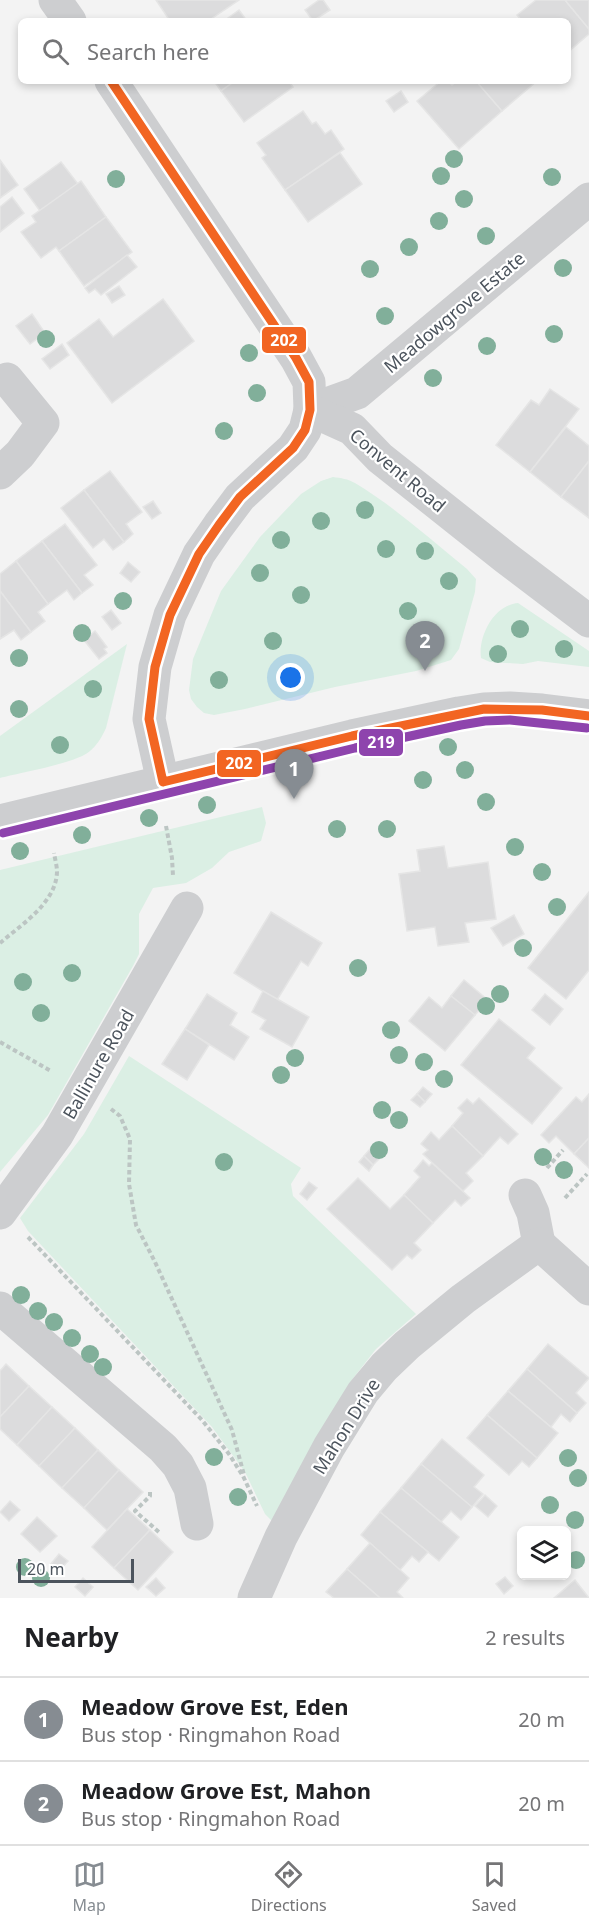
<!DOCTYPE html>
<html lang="en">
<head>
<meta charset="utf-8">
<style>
  :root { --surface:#fff; --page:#f6f6f6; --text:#202124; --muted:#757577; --line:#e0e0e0; --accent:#868c92 }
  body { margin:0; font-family:"Noto Sans",sans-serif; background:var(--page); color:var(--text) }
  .controls { position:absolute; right:18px; bottom:18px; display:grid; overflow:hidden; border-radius:9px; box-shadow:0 3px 9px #0003 }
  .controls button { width:54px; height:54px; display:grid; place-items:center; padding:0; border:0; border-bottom:2px solid var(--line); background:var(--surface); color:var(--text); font:30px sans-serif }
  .scale { position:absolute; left:18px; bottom:15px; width:116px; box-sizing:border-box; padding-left:6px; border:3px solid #4c545d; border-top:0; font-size:16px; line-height:21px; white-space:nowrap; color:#4c545d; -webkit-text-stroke:4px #fff; paint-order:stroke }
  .you { position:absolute; left:291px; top:678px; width:21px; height:21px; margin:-15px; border:4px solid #fff; border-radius:50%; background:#1a73e8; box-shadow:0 0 0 9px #1a73e833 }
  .badge { display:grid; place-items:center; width:39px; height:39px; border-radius:50%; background:var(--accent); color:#fff; font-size:20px; font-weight:700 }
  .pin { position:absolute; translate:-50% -50px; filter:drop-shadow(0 2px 3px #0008) }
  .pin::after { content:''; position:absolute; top:32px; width:21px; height:18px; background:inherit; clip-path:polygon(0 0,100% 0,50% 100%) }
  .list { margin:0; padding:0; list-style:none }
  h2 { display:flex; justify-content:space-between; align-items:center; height:78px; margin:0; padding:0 24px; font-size:26px }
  h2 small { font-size:20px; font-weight:400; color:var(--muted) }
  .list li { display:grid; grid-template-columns:39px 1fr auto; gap:18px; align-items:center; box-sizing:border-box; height:84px; padding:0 24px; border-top:2px solid var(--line) }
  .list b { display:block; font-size:22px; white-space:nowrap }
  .list p { margin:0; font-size:20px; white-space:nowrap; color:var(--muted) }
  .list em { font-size:20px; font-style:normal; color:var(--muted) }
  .icon { flex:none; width:33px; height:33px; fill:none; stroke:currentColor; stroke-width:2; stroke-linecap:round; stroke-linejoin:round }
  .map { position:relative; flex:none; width:589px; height:1598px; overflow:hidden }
  .search { position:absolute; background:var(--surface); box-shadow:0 3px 9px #0003; left:18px; right:18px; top:18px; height:66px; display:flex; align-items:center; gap:15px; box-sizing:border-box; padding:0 21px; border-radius:9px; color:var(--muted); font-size:22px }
  .sheet { height:246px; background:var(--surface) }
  nav { display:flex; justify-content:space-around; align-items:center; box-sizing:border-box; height:84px; border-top:2px solid var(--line); background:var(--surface); font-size:16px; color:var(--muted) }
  nav a { display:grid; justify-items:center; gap:3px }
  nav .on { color:var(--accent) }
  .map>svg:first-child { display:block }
</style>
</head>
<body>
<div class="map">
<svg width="589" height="1598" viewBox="0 0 589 1598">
  <rect width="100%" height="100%" fill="#f3f3f3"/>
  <!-- green -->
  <g fill="#dbefe4">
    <path d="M333 477C341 478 348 479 355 483 395 507 431 540 467 569L476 579 475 592 459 649 451 660 416 671 335 687 245 709 214 715 204 713 197 707 191 699 189 690 193 659 221 591 260 537 301 494 321 481Z"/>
    <path d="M518 603 589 651V667L538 661 523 664 490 662 481 658C478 636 494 605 518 603Z"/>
    <path d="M127 644 106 728C102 737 97 745 90 751 77 763 19 773 0 778V736Z"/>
    <polygon points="262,807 266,823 261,841 229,852 212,868 186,883 153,888 139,914 139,954 133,966 48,1115 0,1172 0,870"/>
    <polygon points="129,1056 301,1168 291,1184 293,1196 416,1314 376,1349 351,1381 272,1521 265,1514 245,1472 212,1427 28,1231 20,1218 84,1134"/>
  </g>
  <!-- building -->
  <g fill="#dcdcdd" stroke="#e5e5e5" stroke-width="1.5">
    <polygon points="156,0 239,0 208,21 170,21"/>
    <polygon points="319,0 323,0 330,10 313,21 305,10"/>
    <polygon points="536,0 565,0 589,29 589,34 568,52 568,21 522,21 517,15"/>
    <polygon points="565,0 589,0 589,29"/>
    <polygon points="239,10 247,21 224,21"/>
    <polygon points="214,81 235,81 221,91"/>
    <polygon points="235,81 289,81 293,87 244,122 221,91"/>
    <polygon points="441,81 448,81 452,85 457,81 476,81 502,111 459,149 417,101"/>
    <polygon points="476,81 537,81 502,111"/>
    <polygon points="401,91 408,102 394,112 386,101"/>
    <polygon points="303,111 312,124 316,122 325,134 331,130 344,149 285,190 262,158 266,155 257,143"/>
    <polygon points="340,153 362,184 308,222 285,190"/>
    <polygon points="0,160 18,185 0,198"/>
    <polygon points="61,162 78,184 40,211 24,189"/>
    <polygon points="81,181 106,217 59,251 56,247 41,258 21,232 36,222 32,216"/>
    <polygon points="12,197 24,213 0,232 0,207"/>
    <polygon points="106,217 132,252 84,286 59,251"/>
    <polygon points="127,255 137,267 101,295 95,289 89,293 85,288"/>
    <polygon points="119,286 125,295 112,303 106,294"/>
    <polygon points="163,299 194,341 112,403 67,343 99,319 113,337"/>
    <polygon points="32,314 45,333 30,344 16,326"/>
    <polygon points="62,344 69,355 50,369 42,359"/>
    <polygon points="550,389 579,409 530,472 496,445 531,400 539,405"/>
    <polygon points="566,427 589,446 589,461 561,497 530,472"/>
    <polygon points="589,461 589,518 561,497"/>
    <polygon points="110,471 142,512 126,524 133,534 124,542 84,490"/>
    <polygon points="84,490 124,542 113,550 104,539 93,548 61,508"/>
    <polygon points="153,501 161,513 152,519 143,507"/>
    <polygon points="65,524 97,565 84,575 93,585 82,593 42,541"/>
    <polygon points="42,541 82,593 74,600 67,590 48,604 16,561"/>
    <polygon points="16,561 48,604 38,612 45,621 31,632 0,591 0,574"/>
    <polygon points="128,562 140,572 131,582 120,573"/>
    <polygon points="0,591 31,632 21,640 14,630 0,639"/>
    <polygon points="111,610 121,623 112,630 102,617"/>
    <polygon points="95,631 107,647 104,649 107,653 99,659 84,640"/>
    <polygon points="444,846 448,868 488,862 496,919 465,923 469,942 438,946 435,927 407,931 399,874 420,871 417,850"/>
    <polygon points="589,892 589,970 566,999 528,968"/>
    <polygon points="271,912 322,943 308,966 301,961 277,1000 234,973"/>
    <polygon points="514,915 524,934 503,946 491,928"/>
    <polygon points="464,980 488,1000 475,1015 451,996"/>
    <polygon points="263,991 309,1017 292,1047 260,1029 266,1020 252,1012"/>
    <polygon points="207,994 237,1013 230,1025 249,1037 234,1060 185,1029"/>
    <polygon points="545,994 563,1009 550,1025 532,1010"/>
    <polygon points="451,996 475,1015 445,1051 409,1021 429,997 442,1008"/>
    <polygon points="499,1019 535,1048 527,1058 562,1088 532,1124 461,1065"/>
    <polygon points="185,1029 209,1045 187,1080 162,1064"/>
    <polygon points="423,1087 432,1094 425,1102 417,1094"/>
    <polygon points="417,1094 425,1102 420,1107 411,1100"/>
    <polygon points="589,1094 589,1138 574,1154 556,1136 549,1143 541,1135 576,1097 582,1102"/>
    <polygon points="479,1098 518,1134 508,1144 500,1137 483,1156 452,1126 463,1113 458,1108 467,1099 473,1104"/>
    <polygon points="452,1126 483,1156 466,1173 473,1181 463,1191 423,1154 428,1150 421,1144 431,1132 439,1140"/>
    <polygon points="589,1138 589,1168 574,1154"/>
    <polygon points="370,1149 380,1158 373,1165 364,1156"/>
    <polygon points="364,1156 373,1165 369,1171 359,1162"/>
    <polygon points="423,1160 429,1166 432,1163 470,1198 461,1206 455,1200 433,1223 404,1195 420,1177 414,1171"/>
    <polygon points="358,1178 390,1209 404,1195 433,1223 414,1243 421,1250 412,1259 407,1255 392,1270 327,1209"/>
    <polygon points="309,1182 317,1188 307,1200 300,1194"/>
    <polygon points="548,1344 589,1378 576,1393 586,1403 577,1413 527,1369"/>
    <polygon points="6,1364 29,1386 0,1417 0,1371"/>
    <polygon points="527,1369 577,1413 570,1422 561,1414 551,1427 508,1391"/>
    <polygon points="29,1386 52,1407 17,1445 0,1429 0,1417"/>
    <polygon points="508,1391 558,1433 537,1458 487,1415"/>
    <polygon points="52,1407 75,1428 39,1466 17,1445"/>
    <polygon points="487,1415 537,1458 529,1467 522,1461 509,1475 467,1438"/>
    <polygon points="75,1428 98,1450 62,1488 39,1466"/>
    <polygon points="442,1439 484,1475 474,1487 483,1494 472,1507 421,1464"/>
    <polygon points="98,1450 119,1470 84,1508 62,1488"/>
    <polygon points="421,1464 472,1507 461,1520 451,1511 441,1522 401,1488"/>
    <polygon points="119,1470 143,1492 107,1530 84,1508"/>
    <polygon points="401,1488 459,1537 439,1561 380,1512"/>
    <polygon points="485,1495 497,1506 488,1517 475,1506"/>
    <polygon points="10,1501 20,1510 9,1521 0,1512"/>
    <polygon points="127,1509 150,1530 114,1568 92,1547"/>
    <polygon points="380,1512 428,1552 419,1562 412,1556 400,1570 361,1535"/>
    <polygon points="37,1517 57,1536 40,1552 21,1534"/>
    <polygon points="150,1530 173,1552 138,1590 114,1568"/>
    <polygon points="370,1543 409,1578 397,1592 403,1598 380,1598 347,1569"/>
    <polygon points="59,1554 68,1561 58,1572 50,1565"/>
    <polygon points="347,1569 380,1598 334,1598 326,1592"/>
    <polygon points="505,1577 513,1586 504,1594 496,1584"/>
    <polygon points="83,1578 93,1587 85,1596 75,1587"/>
    <polygon points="156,1578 165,1588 156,1596 146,1587"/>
    <polygon points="575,1580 589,1598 554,1598"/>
  </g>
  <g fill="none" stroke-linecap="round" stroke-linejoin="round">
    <!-- path -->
    <g stroke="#bcc5c3" stroke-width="4" stroke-dasharray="4.5 3" stroke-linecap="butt">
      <polyline points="166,826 172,858 173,876"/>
      <path d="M0 943C21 925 56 903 57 872 57 866 55 859 54 853"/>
      <polyline points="0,1042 51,1071"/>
      <polyline points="111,1109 120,1116 130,1139 129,1184 136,1225 155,1262 232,1430 244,1475"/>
      <polyline points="547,1168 563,1150"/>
      <polyline points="565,1198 587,1174"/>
      <polyline points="28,1237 202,1420 229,1454 243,1476 257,1506"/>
      <polyline points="150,1492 150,1496 135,1511 161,1534"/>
    </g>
    <!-- minor -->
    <g stroke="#cdced0" stroke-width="33">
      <polyline points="55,0 70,21"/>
      <polyline points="111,81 296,358 309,382 310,410 305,430 293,448 240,497 219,525 199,554 170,615 155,667 149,719 163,782"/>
      <polyline points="310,410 357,393 589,199"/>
      <polyline points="310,410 352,429 380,458 506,558 589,621"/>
      <polyline points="0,473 20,454 43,423 7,379"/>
      <polyline points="525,1195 533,1213 539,1244"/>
      <polyline points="0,1213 57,1135 187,908"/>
      <polyline points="0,1308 163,1448 178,1465 190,1488 197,1524"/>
      <polyline points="254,1598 281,1537 329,1447 363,1392 384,1367 407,1345 463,1299 539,1244 589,1289"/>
    </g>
    <!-- tertiary -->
    <polyline stroke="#cdced0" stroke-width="33" points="0,821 352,736 459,713 484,709 510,708 542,710 589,716"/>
    <!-- bus-1 casing -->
    <g stroke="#fff" stroke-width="14">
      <polyline id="bus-1" points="111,81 296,358 309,382 310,410 305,430 293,448 240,497 219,525 199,554 170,615 155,667 149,719 163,782 352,736 484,709 542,710 589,716"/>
    </g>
    <!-- bus-2 casing -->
    <g stroke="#fff" stroke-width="14">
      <polyline id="bus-2" points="3,833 355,748 461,725 485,721 510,720 587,728"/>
    </g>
    <!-- bus-1 -->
    <use href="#bus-1" stroke="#f26522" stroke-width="9"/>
    <!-- bus-2 -->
    <use href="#bus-2" stroke="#8e44ad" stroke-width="9"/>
  </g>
  <!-- trees -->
  <g fill="#81af9a">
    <circle cx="454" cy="159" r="9"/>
    <circle cx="441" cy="176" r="9"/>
    <circle cx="552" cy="177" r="9"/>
    <circle cx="116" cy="179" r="9"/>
    <circle cx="464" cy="199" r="9"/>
    <circle cx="439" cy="221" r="9"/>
    <circle cx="486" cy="236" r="9"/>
    <circle cx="409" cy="247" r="9"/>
    <circle cx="563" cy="268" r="9"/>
    <circle cx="370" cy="269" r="9"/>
    <circle cx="385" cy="316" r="9"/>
    <circle cx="554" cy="334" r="9"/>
    <circle cx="46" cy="339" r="9"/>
    <circle cx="487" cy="346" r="9"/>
    <circle cx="249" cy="353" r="9"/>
    <circle cx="433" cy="378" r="9"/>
    <circle cx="257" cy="393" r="9"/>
    <circle cx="224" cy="431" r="9"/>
    <circle cx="365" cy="510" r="9"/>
    <circle cx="321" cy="521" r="9"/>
    <circle cx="281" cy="540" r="9"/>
    <circle cx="386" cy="549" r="9"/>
    <circle cx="425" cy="551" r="9"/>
    <circle cx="260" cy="573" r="9"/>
    <circle cx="449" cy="581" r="9"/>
    <circle cx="301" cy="595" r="9"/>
    <circle cx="123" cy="601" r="9"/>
    <circle cx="408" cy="611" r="9"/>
    <circle cx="520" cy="629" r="9"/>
    <circle cx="82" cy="633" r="9"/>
    <circle cx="273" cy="641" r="9"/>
    <circle cx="564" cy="649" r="9"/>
    <circle cx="498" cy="654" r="9"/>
    <circle cx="19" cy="658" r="9"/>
    <circle cx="219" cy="680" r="9"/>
    <circle cx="93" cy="689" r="9"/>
    <circle cx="19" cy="709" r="9"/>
    <circle cx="60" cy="745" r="9"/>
    <circle cx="448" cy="747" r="9"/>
    <circle cx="465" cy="770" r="9"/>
    <circle cx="423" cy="780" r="9"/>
    <circle cx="486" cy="802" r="9"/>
    <circle cx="207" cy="805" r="9"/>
    <circle cx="149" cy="818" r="9"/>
    <circle cx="337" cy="829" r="9"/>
    <circle cx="387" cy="829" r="9"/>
    <circle cx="82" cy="835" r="9"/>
    <circle cx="515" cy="847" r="9"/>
    <circle cx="20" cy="851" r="9"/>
    <circle cx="542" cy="872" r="9"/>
    <circle cx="557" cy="907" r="9"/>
    <circle cx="523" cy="948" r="9"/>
    <circle cx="358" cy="968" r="9"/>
    <circle cx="72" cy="973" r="9"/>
    <circle cx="23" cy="982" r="9"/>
    <circle cx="500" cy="994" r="9"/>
    <circle cx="486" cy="1006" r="9"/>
    <circle cx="41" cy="1013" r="9"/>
    <circle cx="391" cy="1030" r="9"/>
    <circle cx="399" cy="1055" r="9"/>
    <circle cx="295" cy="1058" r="9"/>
    <circle cx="424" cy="1062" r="9"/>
    <circle cx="281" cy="1075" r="9"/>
    <circle cx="444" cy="1079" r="9"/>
    <circle cx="382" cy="1110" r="9"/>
    <circle cx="399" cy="1120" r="9"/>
    <circle cx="379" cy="1150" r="9"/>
    <circle cx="543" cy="1157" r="9"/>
    <circle cx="224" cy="1162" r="9"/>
    <circle cx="564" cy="1170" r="9"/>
    <circle cx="21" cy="1295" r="9"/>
    <circle cx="38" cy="1311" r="9"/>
    <circle cx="54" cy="1322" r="9"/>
    <circle cx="72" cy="1338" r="9"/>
    <circle cx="90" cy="1354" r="9"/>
    <circle cx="103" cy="1367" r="9"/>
    <circle cx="214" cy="1457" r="9"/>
    <circle cx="568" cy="1458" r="9"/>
    <circle cx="578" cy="1478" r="9"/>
    <circle cx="238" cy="1497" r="9"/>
    <circle cx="550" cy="1505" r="9"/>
    <circle cx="575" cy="1520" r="9"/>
    <circle cx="576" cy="1560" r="9"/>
    <circle cx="25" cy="1567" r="9"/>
    <circle cx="41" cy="1578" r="9"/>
  </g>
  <g text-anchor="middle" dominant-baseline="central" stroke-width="4.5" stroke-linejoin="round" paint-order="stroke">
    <!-- street labels -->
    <g font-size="18" fill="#4c545d" stroke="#fff">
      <text transform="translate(454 312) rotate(-40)">Meadowgrove Estate</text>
      <text transform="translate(398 470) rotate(40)">Convent Road</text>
      <text transform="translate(98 1064) rotate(-60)">Ballinure Road</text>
      <text transform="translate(346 1426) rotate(-58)">Mahon Drive</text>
    </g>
  </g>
  <g stroke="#fff" stroke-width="2">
    <rect x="261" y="326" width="46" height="28" rx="6" fill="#f26522"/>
    <rect x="358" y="728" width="46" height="29" rx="6" fill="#8e44ad"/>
    <rect x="216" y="749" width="46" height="29" rx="6" fill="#f26522"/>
  </g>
  <g font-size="16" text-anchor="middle" font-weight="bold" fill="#fff">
    <text x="284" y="346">202</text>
    <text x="381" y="748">219</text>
    <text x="239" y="769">202</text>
  </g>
</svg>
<div class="controls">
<button><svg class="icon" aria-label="layers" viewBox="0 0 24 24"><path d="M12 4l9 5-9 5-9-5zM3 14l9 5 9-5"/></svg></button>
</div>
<div class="scale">20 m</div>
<div class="you"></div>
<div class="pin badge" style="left:294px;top:799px">1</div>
<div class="pin badge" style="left:425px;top:671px">2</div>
<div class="search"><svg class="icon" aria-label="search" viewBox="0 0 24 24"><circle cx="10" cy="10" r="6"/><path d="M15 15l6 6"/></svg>Search here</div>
</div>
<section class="sheet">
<h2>Nearby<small>2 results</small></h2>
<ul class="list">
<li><span class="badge">1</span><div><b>Meadow Grove Est, Eden</b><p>Bus stop · Ringmahon Road</p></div><em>20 m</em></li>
<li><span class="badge">2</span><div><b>Meadow Grove Est, Mahon</b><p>Bus stop · Ringmahon Road</p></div><em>20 m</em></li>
</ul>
</section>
<nav>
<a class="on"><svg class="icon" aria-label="map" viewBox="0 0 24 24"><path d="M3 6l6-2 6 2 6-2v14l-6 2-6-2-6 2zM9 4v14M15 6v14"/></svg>Map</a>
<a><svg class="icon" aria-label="directions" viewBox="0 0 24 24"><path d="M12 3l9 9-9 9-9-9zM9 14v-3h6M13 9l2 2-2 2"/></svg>Directions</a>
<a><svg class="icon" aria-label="saved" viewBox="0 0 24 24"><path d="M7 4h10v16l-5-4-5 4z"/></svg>Saved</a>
</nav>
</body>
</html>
